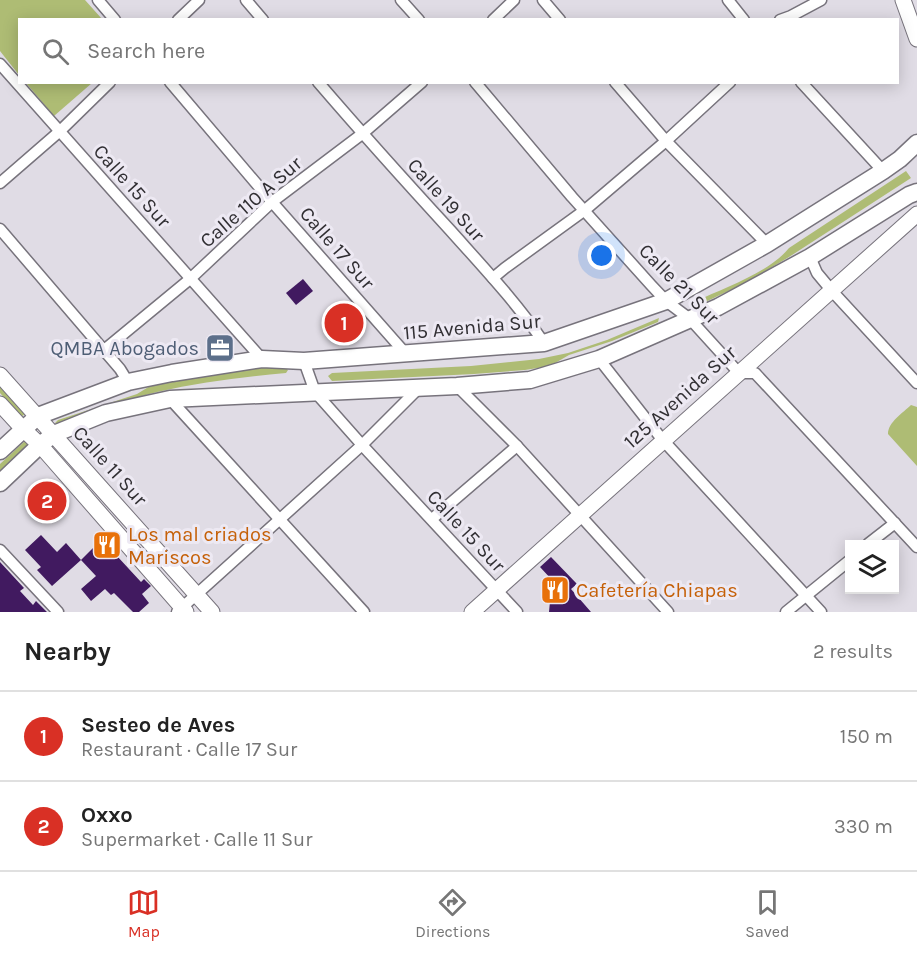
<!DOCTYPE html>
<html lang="en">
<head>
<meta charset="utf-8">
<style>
  :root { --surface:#fff; --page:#f2f2f2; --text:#222; --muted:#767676; --line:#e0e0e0; --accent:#d93025 }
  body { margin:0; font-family:Karla,sans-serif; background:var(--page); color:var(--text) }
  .controls { position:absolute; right:18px; bottom:18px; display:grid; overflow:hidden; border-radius:0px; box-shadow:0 3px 15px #0003 }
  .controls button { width:54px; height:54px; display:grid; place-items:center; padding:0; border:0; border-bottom:2px solid var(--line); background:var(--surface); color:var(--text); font:30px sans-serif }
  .you { position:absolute; left:602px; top:256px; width:21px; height:21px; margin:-15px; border:4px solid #fff; border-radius:50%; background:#1a73e8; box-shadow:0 0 0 9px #1a73e833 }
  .badge { display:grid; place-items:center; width:39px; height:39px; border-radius:50%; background:var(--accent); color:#fff; font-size:20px; font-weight:700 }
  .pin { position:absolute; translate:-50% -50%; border:3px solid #fff; box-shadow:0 2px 6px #0006 }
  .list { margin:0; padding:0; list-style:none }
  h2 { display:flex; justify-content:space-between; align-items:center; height:78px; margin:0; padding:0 24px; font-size:26px }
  h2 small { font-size:20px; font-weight:400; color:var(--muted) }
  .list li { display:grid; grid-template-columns:39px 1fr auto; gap:18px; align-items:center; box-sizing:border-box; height:90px; padding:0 24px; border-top:2px solid var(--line) }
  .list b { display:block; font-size:22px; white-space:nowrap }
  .list p { margin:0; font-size:20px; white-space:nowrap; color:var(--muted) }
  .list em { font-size:20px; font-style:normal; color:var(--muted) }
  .icon { flex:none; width:33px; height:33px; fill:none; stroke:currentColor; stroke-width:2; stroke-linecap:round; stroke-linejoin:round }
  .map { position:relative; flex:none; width:917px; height:612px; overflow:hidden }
  .search { position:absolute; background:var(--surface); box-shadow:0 3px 15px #0003; left:18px; right:18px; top:18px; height:66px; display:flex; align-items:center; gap:15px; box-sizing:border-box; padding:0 21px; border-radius:0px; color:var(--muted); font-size:22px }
  .sheet { height:258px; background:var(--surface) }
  nav { display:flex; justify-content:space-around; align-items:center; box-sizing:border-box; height:84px; border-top:2px solid var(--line); background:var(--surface); font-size:16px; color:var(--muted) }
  nav a { display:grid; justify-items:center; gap:3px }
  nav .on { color:var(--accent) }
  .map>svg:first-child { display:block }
</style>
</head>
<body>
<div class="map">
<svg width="917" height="612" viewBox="0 0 917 612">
  <rect width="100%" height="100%" fill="#e0dce5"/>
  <!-- green -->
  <g fill="#aebc74">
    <polygon points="0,0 85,0 102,19 20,20 19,75 0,51"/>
    <polygon points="26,83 92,83 54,116"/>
    <path d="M906 171 911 178 789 257 745 283 699 305H695L696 301C724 288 770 272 789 248Z"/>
    <polygon points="659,318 658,322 612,341 569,355 550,366 525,370 474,374 332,381 328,376 332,373 471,366 539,359 568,353 607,340"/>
    <path d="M284 366 288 370 286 373C243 377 200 382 157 392 124 400 92 413 59 424L55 423 58 420 137 394 155 383 251 368Z"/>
    <polygon points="0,387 25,414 21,417 0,393"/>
    <path d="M911 405 917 407V466L888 434C888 422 903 413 911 405Z"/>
    <polygon points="25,441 29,445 0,471 0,464"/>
  </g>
  <!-- building -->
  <g fill="#411a60">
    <polygon points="303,279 313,291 296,305 286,293"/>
    <polygon points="48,488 63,503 44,521 29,505"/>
    <polygon points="104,533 121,553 117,556 141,582 144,579 151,586 142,594 149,603 139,612 133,612 114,593 111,595 105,589 91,601 81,589 96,576 81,560 97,544 94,542"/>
    <polygon points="41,535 57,552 66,543 81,560 52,586 37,570 41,567 25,550"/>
    <polygon points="551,557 577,584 571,589 591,612 549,612 552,580 540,567"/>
    <polygon points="0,562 24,588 20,591 33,605 36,601 47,612 0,612"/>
  </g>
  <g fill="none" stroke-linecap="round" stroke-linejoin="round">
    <!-- street casing -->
    <g stroke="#77737c" stroke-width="13">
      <g id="street">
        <polyline points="98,0 115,20"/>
        <polyline points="246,0 263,20"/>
        <polyline points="401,0 419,20"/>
        <polyline points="543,0 560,20"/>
        <polyline points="728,0 744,20"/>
        <polyline points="178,20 199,0"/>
        <polyline points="493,20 514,0"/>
        <polyline points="780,20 791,16 821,0"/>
        <polyline points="0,64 262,359"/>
        <polyline points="170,82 272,202 406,354"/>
        <path d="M318 82C361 132 405 181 450 230 483 267 517 303 544 343"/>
        <polyline points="475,82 572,197 651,285 666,301 690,319 739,373 755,373 917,547"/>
        <polyline points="615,82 666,141 767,244"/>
        <polyline points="801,82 883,171"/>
        <polyline points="0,183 60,131 110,82"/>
        <polyline points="0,229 120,369 128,382"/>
        <polyline points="810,257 817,273 832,291 917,383"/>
        <polyline points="493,278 505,268 585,210 666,141 730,82"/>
        <polyline points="104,350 190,279 272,202 362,134 422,82"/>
        <polyline points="599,359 661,438 821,612"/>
        <polyline points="304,361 315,392 362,445 517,612"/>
        <polyline points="457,386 517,446 668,612"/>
        <polyline points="170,399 364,612"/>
        <polyline points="432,519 517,446"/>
        <polyline points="868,544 895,523"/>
        <polyline points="0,550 58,612"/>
        <polyline points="177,612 362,445 419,388"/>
        <polyline points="786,612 850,560"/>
      </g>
    </g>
    <!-- secondary casing -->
    <g stroke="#77737c" stroke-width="17">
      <g id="secondary">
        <polyline points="903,0 917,39"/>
        <polyline points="0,375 212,612"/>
        <polyline points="0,404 23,429 40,445 186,612"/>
        <polyline points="472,612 917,214"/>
      </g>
    </g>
    <!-- primary casing -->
    <g stroke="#77737c" stroke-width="19">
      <g id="primary">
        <polyline points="0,451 38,416 128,382 172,373 262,359 304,361 544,343 666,301 767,244 883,171 900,159 917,143"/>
        <polyline points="0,483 40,445 54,434 106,413 170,399 457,386 530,380 599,359 718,307 810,257 909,195 917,192"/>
      </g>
    </g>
    <!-- street -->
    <use href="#street" stroke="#fff" stroke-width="10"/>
    <!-- secondary -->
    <use href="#secondary" stroke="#fff" stroke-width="15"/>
    <!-- primary -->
    <use href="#primary" stroke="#fff" stroke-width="16"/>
  </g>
  <!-- icons -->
  <defs>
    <g id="office-square" transform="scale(1.5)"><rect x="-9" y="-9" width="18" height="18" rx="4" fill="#5c6f8a" stroke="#ede9f3"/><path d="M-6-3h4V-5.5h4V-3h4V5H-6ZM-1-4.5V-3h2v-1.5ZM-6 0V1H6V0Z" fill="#fff"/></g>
    <g id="restaurant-square" transform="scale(1.5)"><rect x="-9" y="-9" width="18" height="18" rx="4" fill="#e8710a" stroke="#ede9f3"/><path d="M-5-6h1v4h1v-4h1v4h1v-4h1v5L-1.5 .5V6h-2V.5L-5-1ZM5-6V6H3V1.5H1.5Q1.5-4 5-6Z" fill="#fff"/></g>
  </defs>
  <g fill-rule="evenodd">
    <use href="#office-square" x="220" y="348"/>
    <use href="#restaurant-square" x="107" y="545"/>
    <use href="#restaurant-square" x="555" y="590"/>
  </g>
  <g text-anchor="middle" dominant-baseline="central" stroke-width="6" stroke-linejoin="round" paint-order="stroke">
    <!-- street labels -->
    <g font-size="20" fill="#312f33" stroke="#ede9f3">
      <text transform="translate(132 186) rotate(48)">Calle 15 Sur</text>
      <text transform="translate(446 200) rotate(48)">Calle 19 Sur</text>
      <text transform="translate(251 202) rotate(-41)">Calle 110 A Sur</text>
      <text transform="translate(337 248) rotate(49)">Calle 17 Sur</text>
      <text transform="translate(679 284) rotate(45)">Calle 21 Sur</text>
      <text transform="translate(472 327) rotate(-5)">115 Avenida Sur</text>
      <text transform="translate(680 397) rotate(-42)">125 Avenida Sur</text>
      <text transform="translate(110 466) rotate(48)">Calle 11 Sur</text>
      <text transform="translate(466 531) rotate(47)">Calle 15 Sur</text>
    </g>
    <!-- service labels -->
    <g font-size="20" fill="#4e5e75" stroke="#ede9f3" text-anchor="end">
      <text x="199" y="348">QMBA Abogados</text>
    </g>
    <!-- food labels -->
    <g font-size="20" fill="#c56008" stroke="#ede9f3" text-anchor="start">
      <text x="128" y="534">Los mal criados<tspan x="128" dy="23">Mariscos</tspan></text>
      <text x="576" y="590">Cafetería Chiapas</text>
    </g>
  </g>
</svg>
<div class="controls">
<button><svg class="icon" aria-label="layers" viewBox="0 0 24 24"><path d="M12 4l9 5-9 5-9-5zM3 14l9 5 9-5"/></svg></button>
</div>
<div class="you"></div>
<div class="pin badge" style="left:344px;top:323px">1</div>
<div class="pin badge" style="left:47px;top:501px">2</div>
<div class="search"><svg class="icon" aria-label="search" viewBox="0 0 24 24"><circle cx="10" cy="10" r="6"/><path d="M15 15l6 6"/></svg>Search here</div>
</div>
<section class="sheet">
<h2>Nearby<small>2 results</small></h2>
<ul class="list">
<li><span class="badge">1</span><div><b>Sesteo de Aves</b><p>Restaurant · Calle 17 Sur</p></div><em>150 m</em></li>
<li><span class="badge">2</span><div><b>Oxxo</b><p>Supermarket · Calle 11 Sur</p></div><em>330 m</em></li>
</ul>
</section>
<nav>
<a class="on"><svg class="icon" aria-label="map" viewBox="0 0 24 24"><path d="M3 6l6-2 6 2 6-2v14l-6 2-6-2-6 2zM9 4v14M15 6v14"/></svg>Map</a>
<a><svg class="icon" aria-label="directions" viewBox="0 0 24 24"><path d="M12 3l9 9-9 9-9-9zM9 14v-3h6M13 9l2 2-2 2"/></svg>Directions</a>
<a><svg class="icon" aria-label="saved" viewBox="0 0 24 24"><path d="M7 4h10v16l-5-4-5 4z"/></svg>Saved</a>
</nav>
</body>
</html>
